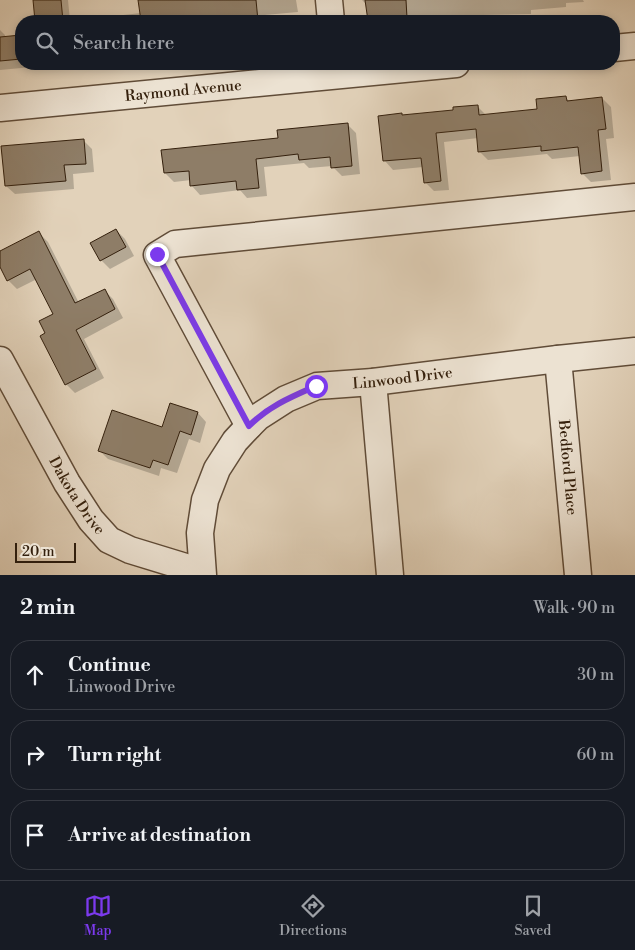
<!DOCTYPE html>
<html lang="en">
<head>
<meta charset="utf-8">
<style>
  :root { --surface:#171b24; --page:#242831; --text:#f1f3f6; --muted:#9ea1a6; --line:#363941; --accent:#7c3aed }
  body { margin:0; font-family:"Libre Bodoni",serif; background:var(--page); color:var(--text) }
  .scale { position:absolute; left:15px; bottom:12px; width:61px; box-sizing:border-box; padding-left:5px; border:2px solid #34200d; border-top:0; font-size:14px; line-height:18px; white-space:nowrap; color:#34200d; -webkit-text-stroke:4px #ece2d2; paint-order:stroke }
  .stop { position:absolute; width:15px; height:15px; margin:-11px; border:4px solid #7c3aed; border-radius:50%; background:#fff }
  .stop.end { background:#7c3aed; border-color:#fff; box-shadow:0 1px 5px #0008 }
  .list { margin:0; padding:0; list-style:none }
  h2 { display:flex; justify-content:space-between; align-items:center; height:65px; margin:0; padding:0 20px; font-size:21px }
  h2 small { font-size:16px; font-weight:400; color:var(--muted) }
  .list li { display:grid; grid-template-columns:32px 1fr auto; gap:15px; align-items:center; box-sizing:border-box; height:70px; margin:0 10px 10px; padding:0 10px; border:1px solid var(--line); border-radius:20px }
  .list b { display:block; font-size:19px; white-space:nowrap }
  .list p { margin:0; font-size:16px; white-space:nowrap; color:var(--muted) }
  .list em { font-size:16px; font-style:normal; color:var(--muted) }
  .icon { flex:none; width:28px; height:28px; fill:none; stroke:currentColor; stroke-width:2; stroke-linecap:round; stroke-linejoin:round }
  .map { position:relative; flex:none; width:635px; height:575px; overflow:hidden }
  .search { position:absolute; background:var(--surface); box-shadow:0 2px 8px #0003; left:15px; right:15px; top:15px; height:55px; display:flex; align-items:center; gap:12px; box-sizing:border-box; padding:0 18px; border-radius:20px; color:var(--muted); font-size:19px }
  .sheet { height:305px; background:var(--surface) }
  nav { display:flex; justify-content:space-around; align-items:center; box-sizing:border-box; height:70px; border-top:1px solid var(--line); background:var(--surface); font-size:14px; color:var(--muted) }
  nav a { display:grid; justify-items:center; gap:2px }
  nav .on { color:var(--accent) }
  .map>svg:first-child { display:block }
</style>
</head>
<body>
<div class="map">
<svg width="635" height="575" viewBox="0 0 635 575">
  <rect width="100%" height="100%" fill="#e2d2ba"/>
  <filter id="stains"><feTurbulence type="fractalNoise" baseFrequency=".004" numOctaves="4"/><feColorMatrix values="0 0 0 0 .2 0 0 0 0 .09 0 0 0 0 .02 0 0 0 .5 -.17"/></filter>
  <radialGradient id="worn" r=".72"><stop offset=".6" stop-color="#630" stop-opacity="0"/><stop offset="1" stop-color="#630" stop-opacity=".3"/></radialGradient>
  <!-- shadow -->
  <g fill="#0003">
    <polygon points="34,0 68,0 70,21 141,13 140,0 296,0 298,12 265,15 265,21 37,21"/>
    <polygon points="362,0 583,0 584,2 566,3 566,7 531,10 531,14 482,15 483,19 453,21 448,17 415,20 415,21 369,21 367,5"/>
    <polygon points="0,30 5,35 5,38 21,36 21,64 32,64 32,67 0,70"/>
    <polygon points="566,98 570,102 602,98 611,107 614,138 606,139 611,180 591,182 582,173 580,156 552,159 547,154 488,160 479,151 478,138 444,142 449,190 434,191 425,182 423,167 393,170 385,161 402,115 403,116 454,111 477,106 487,116 538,110"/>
    <polygon points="347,124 356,133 360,174 342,176 332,166 309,168 304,163 264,167 267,196 247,198 240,190 200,195 192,186 191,180 174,182 165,173 279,139"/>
    <polygon points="83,140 92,149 94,172 73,174 74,189 15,194 6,186"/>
    <polygon points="116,230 125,239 134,256 110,269 101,260 92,244"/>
    <polygon points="39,233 48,242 79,303 104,290 113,299 123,318 84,339 104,378 75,393 66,384 47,334 55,315 37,279 17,289 8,280 0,264 0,253"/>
    <polygon points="198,413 206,422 200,443 189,439 177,473 161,468 159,476 108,459 99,450 163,428"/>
  </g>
  <!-- building -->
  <g fill="#8e7d67" stroke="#34200d">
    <polygon points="33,0 61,0 63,21 35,21"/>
    <polygon points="138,0 256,0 258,21 141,21"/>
    <polygon points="365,0 406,0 407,18 368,21"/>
    <polygon points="21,35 21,59 0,61 0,37"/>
    <polygon points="566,96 567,101 602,97 606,129 598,130 602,171 581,174 578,147 541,151 541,146 478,152 476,129 436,133 441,181 424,183 421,158 383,161 378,116 402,113 402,115 453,110 453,107 478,105 479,115 537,109 536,99"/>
    <polygon points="348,123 352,166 331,168 330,157 299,160 298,154 256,159 259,188 237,190 236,181 190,186 189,171 164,173 161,150 278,138 277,130"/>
    <polygon points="84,139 86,164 64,165 66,181 5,186 1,146"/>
    <polygon points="116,229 126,247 100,261 90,243"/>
    <polygon points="39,231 75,303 105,289 115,309 76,330 96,369 65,385 40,336 45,333 39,321 53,314 30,269 7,281 0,267 0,251"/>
    <polygon points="170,403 198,412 191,435 180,431 168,465 153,460 150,468 98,451 112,410 162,427"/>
  </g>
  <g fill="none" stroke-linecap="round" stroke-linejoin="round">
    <!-- minor casing -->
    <g stroke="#604c38" stroke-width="29">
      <g id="minor">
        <polyline points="329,0 331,21"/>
        <polyline points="614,48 635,46"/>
        <path id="s1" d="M0 108 456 64"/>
        <path id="s2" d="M558 359 578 575"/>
        <path id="s3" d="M0 360 67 483 91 520 109 540 130 550 202 572"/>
        <polyline points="373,382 390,575"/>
        <polyline points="249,426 157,255 175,244 635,197"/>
        <path id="s4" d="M203 575 200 533 205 500 217 469 235 441 249 426 258 417 286 399 317 386 373 382 558 359 635 351"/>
      </g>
    </g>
    <!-- minor -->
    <use href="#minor" stroke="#ece2d2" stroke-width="26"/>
  </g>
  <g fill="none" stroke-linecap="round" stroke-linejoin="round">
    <!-- route -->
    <path stroke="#7c3aed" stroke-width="6" d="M157 254 249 426C269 406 291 397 316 386"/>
  </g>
  <g text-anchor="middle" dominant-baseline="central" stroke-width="4.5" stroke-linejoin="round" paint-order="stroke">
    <!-- street labels -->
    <g font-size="15" fill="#34200d" stroke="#ece2d2">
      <text stroke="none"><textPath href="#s1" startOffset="184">Raymond Avenue</textPath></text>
      <text stroke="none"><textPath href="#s4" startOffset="328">Linwood Drive</textPath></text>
      <text stroke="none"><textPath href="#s2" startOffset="109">Bedford Place</textPath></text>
      <text stroke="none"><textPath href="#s3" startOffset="156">Dakota Drive</textPath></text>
    </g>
  </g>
  <rect width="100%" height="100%" filter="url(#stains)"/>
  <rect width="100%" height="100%" fill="url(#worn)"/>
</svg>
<div class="scale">20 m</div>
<div class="stop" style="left:316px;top:386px"></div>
<div class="stop end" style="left:157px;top:254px"></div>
<div class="search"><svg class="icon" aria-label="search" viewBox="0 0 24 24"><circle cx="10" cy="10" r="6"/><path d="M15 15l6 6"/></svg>Search here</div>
</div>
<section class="sheet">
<h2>2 min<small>Walk · 90 m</small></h2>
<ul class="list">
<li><svg class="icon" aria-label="ahead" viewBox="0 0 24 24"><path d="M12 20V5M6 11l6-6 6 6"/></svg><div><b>Continue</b><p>Linwood Drive</p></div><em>30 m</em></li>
<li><svg class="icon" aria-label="right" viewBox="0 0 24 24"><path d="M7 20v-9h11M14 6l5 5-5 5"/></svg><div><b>Turn right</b></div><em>60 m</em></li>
<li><svg class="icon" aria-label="arrive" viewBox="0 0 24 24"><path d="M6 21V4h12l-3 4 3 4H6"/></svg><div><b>Arrive at destination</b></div></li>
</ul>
</section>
<nav>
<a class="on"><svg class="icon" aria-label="map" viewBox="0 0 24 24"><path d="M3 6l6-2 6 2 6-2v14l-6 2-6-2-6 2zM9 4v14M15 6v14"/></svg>Map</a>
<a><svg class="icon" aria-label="directions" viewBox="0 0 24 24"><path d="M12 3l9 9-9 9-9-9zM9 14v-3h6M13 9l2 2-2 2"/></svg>Directions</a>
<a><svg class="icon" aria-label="saved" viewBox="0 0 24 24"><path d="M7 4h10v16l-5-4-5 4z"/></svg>Saved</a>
</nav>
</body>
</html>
